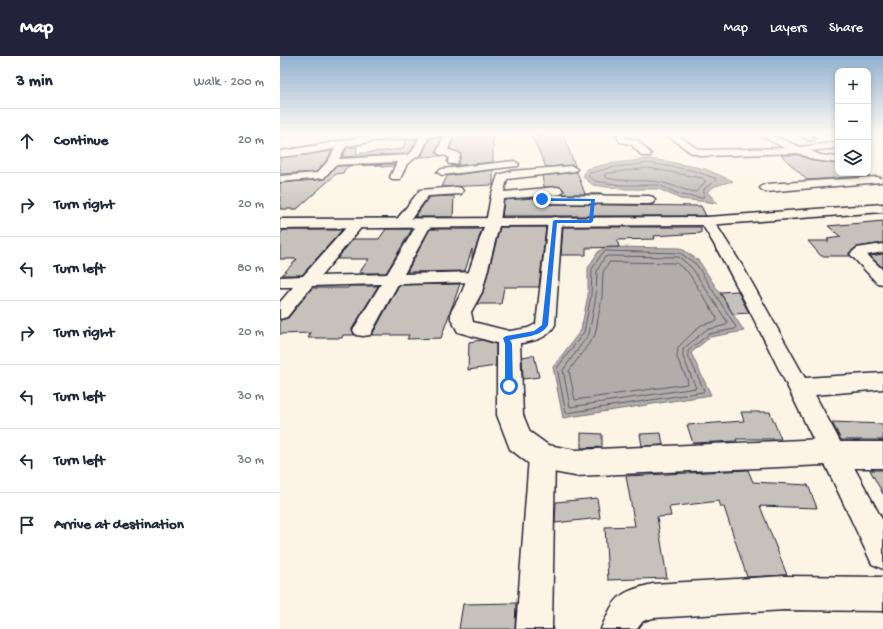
<!DOCTYPE html>
<html lang="en">
<head>
<meta charset="utf-8">
<style>
  :root { --surface:#fff; --page:#f2f2f3; --text:#1f2937; --muted:#747a83; --line:#e0e1e3; --accent:#22223b }
  body { margin:0; font-family:"Gochi Hand",sans-serif; background:var(--page); color:var(--text) }
  .controls { position:absolute; right:12px; top:12px; display:grid; overflow:hidden; border-radius:8px; box-shadow:0 2px 6px #0003 }
  .controls button { width:36px; height:36px; display:grid; place-items:center; padding:0; border:0; border-bottom:1px solid var(--line); background:var(--surface); color:var(--text); font:20px sans-serif }
  .stop { position:absolute; width:12px; height:12px; margin:-9px; border:3px solid #1a73e8; border-radius:50%; background:#fff }
  .stop.end { background:#1a73e8; border-color:#fff; box-shadow:0 1px 4px #0008 }
  .list { margin:0; padding:0; list-style:none }
  h2 { display:flex; justify-content:space-between; align-items:center; height:52px; margin:0; padding:0 16px; font-size:17px }
  h2 small { font-size:13px; font-weight:400; color:var(--muted) }
  .list li { display:grid; grid-template-columns:26px 1fr auto; gap:12px; align-items:center; box-sizing:border-box; height:64px; padding:0 16px; border-top:1px solid var(--line) }
  .list b { display:block; font-size:15px; white-space:nowrap }
  .list em { font-size:13px; font-style:normal; color:var(--muted) }
  .icon { flex:none; width:22px; height:22px; fill:none; stroke:currentColor; stroke-width:2; stroke-linecap:round; stroke-linejoin:round }
  .map { position:relative; flex:none; width:603px; height:573px; overflow:hidden }
  header { display:flex; align-items:center; gap:24px; box-sizing:border-box; height:56px; padding:0 20px; background:var(--accent); color:#fff }
  header strong { font-size:19px }
  nav { display:flex; gap:22px; margin-inline-start:auto; font-size:14px }
  main { display:flex }
  aside { flex:1; background:var(--surface) }
  .map>svg:first-child { display:block }
</style>
</head>
<body>
<header>
<strong>Map</strong>
<nav><a>Map</a><a>Layers</a><a>Share</a></nav>
</header>
<main>
<aside>
<h2>3 min<small>Walk · 200 m</small></h2>
<ul class="list">
<li><svg class="icon" aria-label="ahead" viewBox="0 0 24 24"><path d="M12 20V5M6 11l6-6 6 6"/></svg><div><b>Continue</b></div><em>20 m</em></li>
<li><svg class="icon" aria-label="right" viewBox="0 0 24 24"><path d="M7 20v-9h11M14 6l5 5-5 5"/></svg><div><b>Turn right</b></div><em>20 m</em></li>
<li><svg class="icon" aria-label="left" viewBox="0 0 24 24"><path d="M17 20v-9H6M10 6l-5 5 5 5"/></svg><div><b>Turn left</b></div><em>80 m</em></li>
<li><svg class="icon" aria-label="right" viewBox="0 0 24 24"><path d="M7 20v-9h11M14 6l5 5-5 5"/></svg><div><b>Turn right</b></div><em>20 m</em></li>
<li><svg class="icon" aria-label="left" viewBox="0 0 24 24"><path d="M17 20v-9H6M10 6l-5 5 5 5"/></svg><div><b>Turn left</b></div><em>30 m</em></li>
<li><svg class="icon" aria-label="left" viewBox="0 0 24 24"><path d="M17 20v-9H6M10 6l-5 5 5 5"/></svg><div><b>Turn left</b></div><em>30 m</em></li>
<li><svg class="icon" aria-label="arrive" viewBox="0 0 24 24"><path d="M6 21V4h12l-3 4 3 4H6"/></svg><div><b>Arrive at destination</b></div></li>
</ul>
</aside>
<div class="map">
<svg width="603" height="573" viewBox="0 0 603 573">
  <rect width="100%" height="100%" fill="#fcf5e5"/>
  <filter id="ink" filterUnits="userSpaceOnUse"><feTurbulence type="fractalNoise" baseFrequency=".025" numOctaves="2"/><feDisplacementMap in="SourceGraphic" scale="8" xChannelSelector="R" yChannelSelector="G"/><feConvolveMatrix kernelMatrix="1 2 1 2 8 2 1 2 1" color-interpolation-filters="sRGB"/></filter>
  <g filter="url(#ink)">
    <!-- water -->
    <g fill="#b2adab" stroke="#78757e">
      <polygon points="369,103 390,106 425,113 453,125 435,130 427,136 438,147 400,143 379,133 341,133 313,129 303,121 306,113 328,108"/>
      <polygon points="325,191 401,192 419,205 464,275 430,281 411,297 431,339 283,362 273,311 301,274 308,239 308,212 318,196"/>
    </g>
    <g fill="none" stroke-linecap="round" stroke-linejoin="round">
      <!-- shore -->
      <g stroke="#5c5a68" stroke-width="1">
        <polygon points="369,107 411,114 435,122 436,124 424,133 424,140 422,142 401,139 379,129 341,129 315,125 308,120 310,117 329,112"/>
        <path d="M369 112 422 122 426 125 416 136C400 134 386 125 370 125 360 124 331 126 324 120L325 118 330 117Z"/>
        <polygon points="326,195 400,197 416,208 456,271 455,273 429,278 408,295 408,299 424,334 423,336 286,357 277,312 304,276 311,240 312,213 321,199"/>
        <polygon points="328,200 399,201 412,212 448,267 446,269 426,274 403,293 403,301 416,332 290,351 283,314 309,278 316,240 317,215 324,202"/>
        <polygon points="330,206 396,207 408,216 437,262 437,265 421,269 398,291 397,302 408,325 407,328 295,344 289,315 315,279 322,241 323,216"/>
      </g>
    </g>
    <!-- building -->
    <g fill="#c6c1bb" stroke="#22223b">
      <polygon points="175,77 213,77 213,106 171,110 178,109 181,99 179,96 170,93"/>
      <polygon points="283,78 295,110 292,109 266,111 251,79"/>
      <polygon points="162,81 156,96 161,100 139,101 142,99 150,82"/>
      <polygon points="137,83 131,95 127,98 62,101 67,92 77,91 76,98 123,93 126,84"/>
      <polygon points="52,95 47,104 36,116 0,118 0,102"/>
      <polygon points="501,99 518,99 534,105 558,108 558,117 579,117 584,120 527,124"/>
      <polygon points="115,108 113,110 102,111 102,109 69,110 65,113 63,117 56,118 17,153 0,153 0,127 44,123 56,110"/>
      <polygon points="213,114 213,129 162,131 167,120"/>
      <polygon points="297,116 305,138 323,138 283,138 284,134 281,131 264,131 262,120"/>
      <polygon points="174,140 173,161 135,161 149,141"/>
      <polygon points="255,142 257,147 262,148 421,150 426,160 222,160 224,144"/>
      <polygon points="603,165 603,187 577,191 569,197 570,200 541,200 528,185 549,185 547,183 561,181 548,170"/>
      <polygon points="220,171 266,171 259,231 224,231 221,248 197,248 203,236"/>
      <polygon points="283,171 421,171 421,177 374,180 375,183 337,184 339,191 306,192 306,199 281,199"/>
      <polygon points="106,173 132,173 106,217 79,217 89,203 57,203 73,183 99,183"/>
      <polygon points="150,173 202,173 192,203 192,193 185,215 127,216"/>
      <polygon points="4,174 62,174 22,219 2,219 17,203 0,203 0,178"/>
      <polygon points="603,198 603,212 590,200"/>
      <polygon points="180,228 161,282 127,283 129,279 92,279 119,229"/>
      <polygon points="69,230 98,230 72,273 74,279 63,279 62,282 28,282 31,277 0,278 0,264 8,262 32,232 68,232"/>
      <polygon points="458,235 462,244 469,257 453,258 440,236"/>
      <polygon points="202,284 216,288 216,310 188,314 189,286"/>
      <polygon points="254,299 259,321 243,323 242,301"/>
      <polygon points="461,356 490,356 501,383 456,383 457,385 413,387 407,369 464,365"/>
      <polygon points="552,366 603,368 603,384 561,384"/>
      <polygon points="301,377 322,378 322,391 301,392"/>
      <polygon points="381,377 383,389 362,390 360,378"/>
      <polygon points="468,414 473,426 528,429 537,452 480,450 507,519 467,521 444,451 441,451 439,445 389,451 391,460 377,461 387,522 328,524 325,471 355,470 346,420"/>
      <polygon points="590,414 603,414 603,438"/>
      <polygon points="317,442 320,462 275,467 276,446"/>
      <polygon points="236,547 235,573 179,573 183,548"/>
    </g>
    <g fill="none" stroke-linecap="round" stroke-linejoin="round">
      <!-- minor casing -->
      <g stroke="#22223b" stroke-width="3">
        <g id="minor">
          <polygon points="0,77 5,77 0,81"/>
          <polygon points="84,77 95,77 80,87 74,87 72,85"/>
          <polygon points="142,77 150,78 141,98 127,108 120,123 112,123 110,121 117,106 55,109 44,122 0,126 0,120 37,117 48,105 59,86 62,85 67,88 59,103 127,99 132,96"/>
          <polygon points="165,77 174,77 168,94 179,97 180,99 177,108 169,108 168,106 169,101 159,98 157,96"/>
          <polygon points="335,77 344,77 346,82 357,84 371,98 370,100 362,100 351,88 340,86"/>
          <polygon points="385,77 395,77 416,92 423,94 505,92 475,77 487,77 520,91 558,86 558,92 531,95 540,99 558,101 558,107 534,104 518,97 422,100 410,96"/>
          <polygon points="516,77 528,77 535,82 530,85"/>
          <polygon points="234,105 239,108 238,110 162,119 157,116 162,113"/>
          <polygon points="292,110 297,113 296,115 227,123 224,136 277,131 281,132 283,135 281,138 268,139 369,140 373,141 375,144 373,147 369,148 262,147 258,146 256,143 259,140 223,143 220,166 218,169 208,169 206,166 211,140 218,119 232,115"/>
          <polygon points="597,121 601,122 603,124 601,126 486,136 482,134 480,132 482,130 486,128"/>
          <polygon points="177,131 181,132 183,135 181,138 148,140 126,170 116,170 114,167 140,134"/>
          <path d="M275 161 280 162 282 165 275 269C273 272 271 275 269 277 260 286 231 290 219 287L216 282 219 277 248 272 256 268 268 165 270 162Z"/>
          <path d="M427 161 432 162 463 211 525 322 603 317V333L535 339 603 465V513L592 508C558 435 524 363 488 291 466 248 446 206 420 165L422 162Z"/>
          <polygon points="145,163 150,164 152,167 124,218 197,216 203,217 205,221 203,225 197,226 118,228 90,279 83,280 76,279 73,274 101,228 32,230 7,261 0,263 0,246 13,231 0,231 0,221 23,220 72,165 77,164 82,165 84,168 41,220 107,218 138,167 140,164"/>
          <polygon points="603,188 603,196 587,199 603,214 603,228 597,227 570,198 577,192"/>
          <polygon points="262,389 271,393 275,401 272,573 236,573 249,401 253,393"/>
          <path d="M504 520 603 521V555L504 554 373 562 363 565 357 573H321C335 541 338 536 373 528Z"/>
        </g>
      </g>
      <!-- tertiary casing -->
      <g stroke="#22223b" stroke-width="3">
        <g id="tertiary">
          <path d="M117 77H165L160 80 95 85 27 98 0 101V95C39 90 77 80 117 77Z"/>
          <path d="M603 148V156L427 169 219 170 202 236 191 256 193 266 229 275C235 277 237 282 240 288L243 359 250 376 268 389 295 394 544 383 555 386H603V412H555L544 409 295 420 262 414 252 410 230 393 217 359V287L178 276 171 263V256L182 236 204 171 0 173V163L427 161Z"/>
        </g>
      </g>
      <!-- minor -->
      <use href="#minor" fill="#fcf5e5" fill-rule="evenodd"/>
      <!-- tertiary -->
      <use href="#tertiary" fill="#fcf5e5" fill-rule="evenodd"/>
    </g>
  </g>
  <!-- sky -->
  <linearGradient id="sky" x2="0" y2="1"><stop stop-color="#92b1d0"/><stop offset="0.49" stop-color="#fefaf3"/><stop offset="1" stop-color="#fefaf3" stop-opacity="0"/></linearGradient>
  <rect width="603" height="158" fill="url(#sky)"/>
  <!-- route -->
  <path fill="#1a73e8" d="M260 142 315 143 313 165 311 167H277L268 269C262 281 242 281 230 284L232 288 233 330 229 332 225 330V288L223 282 226 280 254 275 262 269 273 165 275 164H309L311 145H262Z"/>
</svg>
<div class="controls">
<button>+</button>
<button>−</button>
<button><svg class="icon" aria-label="layers" viewBox="0 0 24 24"><path d="M12 4l9 5-9 5-9-5zM3 14l9 5 9-5"/></svg></button>
</div>
<div class="stop" style="left:229px;top:330px"></div>
<div class="stop end" style="left:262px;top:143px"></div>
</div>
</main>
</body>
</html>
